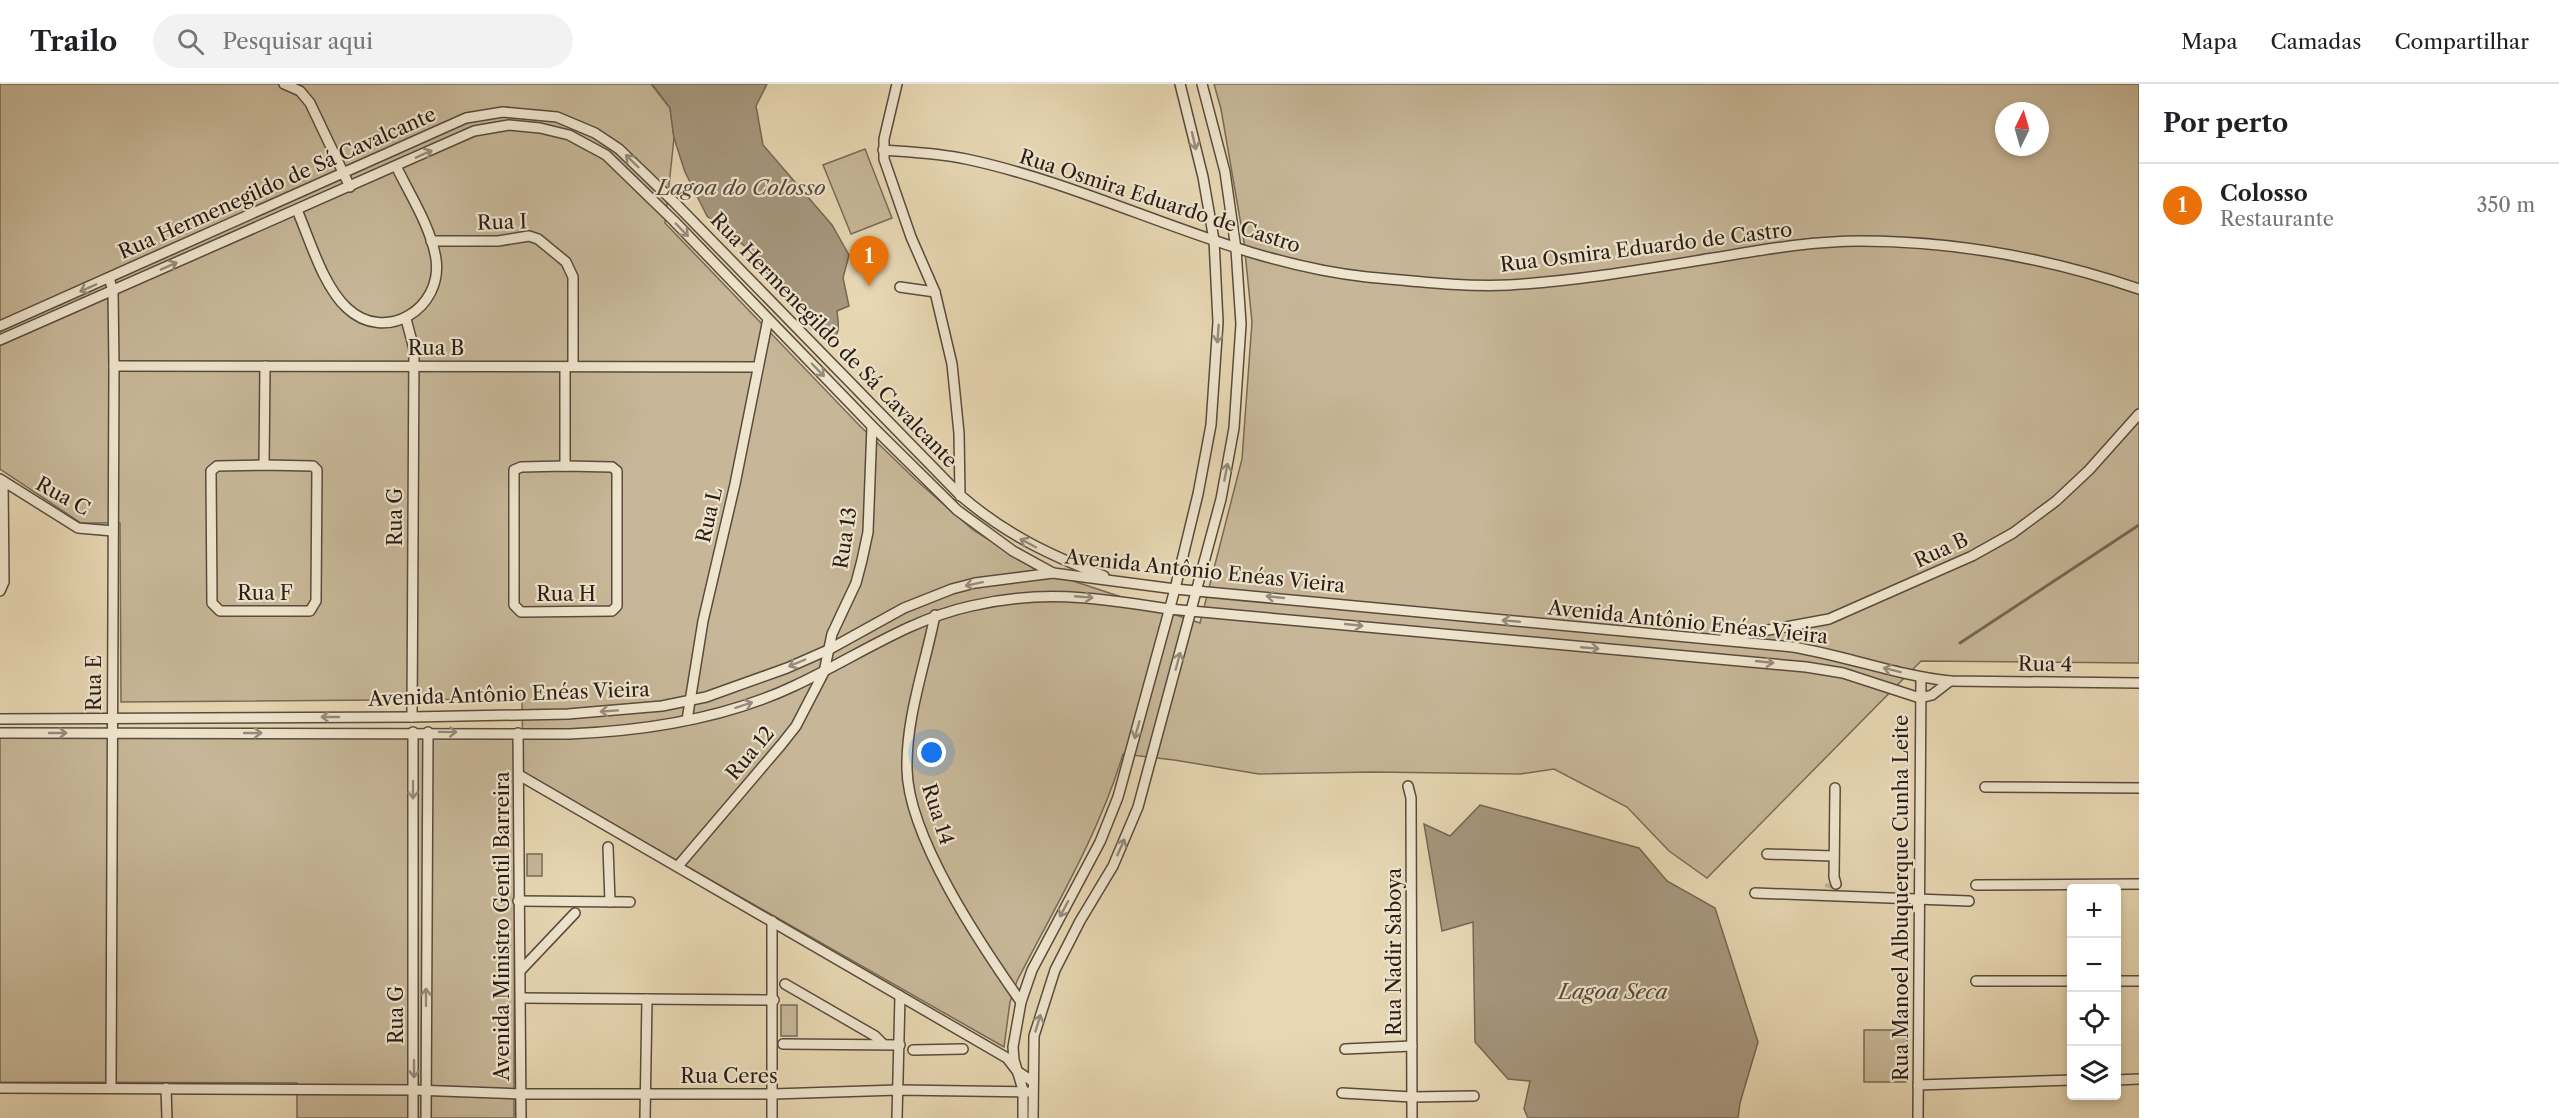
<!DOCTYPE html>
<html lang="pt">
<head>
<meta charset="utf-8">
<style>
  :root { --surface:#fff; --page:#f2f2f2; --text:#202124; --muted:#757577; --line:#e0e0e0; --accent:#8f2418 }
  body { margin:0; font-family:"Libre Caslon Text",serif; background:var(--page); color:var(--text) }
  .controls { position:absolute; right:18px; bottom:18px; display:grid; overflow:hidden; border-radius:6px; box-shadow:0 3px 9px #0003 }
  .controls button { width:54px; height:54px; display:grid; place-items:center; padding:0; border:0; border-bottom:2px solid var(--line); background:var(--surface); color:var(--text); font:30px sans-serif }
  .compass { position:absolute; left:1995px; top:18px; width:54px; height:54px; border-radius:50%; background:var(--surface); box-shadow:0 3px 9px #0003; rotate:5deg }
  .you { position:absolute; left:932px; top:669px; width:21px; height:21px; margin:-15px; border:4px solid #fff; border-radius:50%; background:#1a73e8; box-shadow:0 0 0 9px #1a73e833 }
  .badge { display:grid; place-items:center; width:39px; height:39px; border-radius:50%; background:var(--accent); color:#fff; font-size:20px; font-weight:700 }
  .pin { position:absolute; translate:-50% -50px; filter:drop-shadow(0 2px 3px #0008) }
  .pin::after { content:''; position:absolute; top:32px; width:21px; height:18px; background:inherit; clip-path:polygon(0 0,100% 0,50% 100%) }
  .list { margin:0; padding:0; list-style:none }
  h2 { display:flex; justify-content:space-between; align-items:center; height:78px; margin:0; padding:0 24px; font-size:26px }
  h2 small { font-size:20px; font-weight:400; color:var(--muted) }
  .list li { display:grid; grid-template-columns:39px 1fr auto; gap:18px; align-items:center; box-sizing:border-box; height:84px; padding:0 24px; border-top:2px solid var(--line) }
  .list b { display:block; font-size:22px; white-space:nowrap }
  .list p { margin:0; font-size:20px; white-space:nowrap; color:var(--muted) }
  .list em { font-size:20px; font-style:normal; color:var(--muted) }
  .icon { flex:none; width:33px; height:33px; fill:none; stroke:currentColor; stroke-width:2; stroke-linecap:round; stroke-linejoin:round }
  .map { position:relative; flex:none; width:2139px; height:1034px; overflow:hidden }
  header { display:flex; align-items:center; gap:36px; box-sizing:border-box; height:84px; padding:0 30px; background:var(--surface); border-bottom:2px solid var(--line) }
  header strong { font-size:28px }
  nav { display:flex; gap:33px; margin-inline-start:auto; font-size:21px }
  .search { width:420px; height:54px; background:var(--page); display:flex; align-items:center; gap:15px; box-sizing:border-box; padding:0 21px; border-radius:33px; color:var(--muted); font-size:22px }
  main { display:flex }
  aside { flex:1; background:var(--surface) }
  .map>svg:first-child { display:block }
</style>
</head>
<body>
<header>
<strong>Trailo</strong>
<div class="search"><svg class="icon" aria-label="search" viewBox="0 0 24 24"><circle cx="10" cy="10" r="6"/><path d="M15 15l6 6"/></svg>Pesquisar aqui</div>
<nav><a>Mapa</a><a>Camadas</a><a>Compartilhar</a></nav>
</header>
<main>
<div class="map">
<svg width="2139" height="1034" viewBox="0 0 2139 1034">
  <rect width="100%" height="100%" fill="#e7d7b3"/>
  <filter id="stains"><feTurbulence type="fractalNoise" baseFrequency=".00333" numOctaves="4"/><feColorMatrix values="0 0 0 0 .2 0 0 0 0 .09 0 0 0 0 .02 0 0 0 .5 -.17"/></filter>
  <radialGradient id="worn" r=".72"><stop offset=".6" stop-color="#630" stop-opacity="0"/><stop offset="1" stop-color="#630" stop-opacity=".3"/></radialGradient>
  <!-- green -->
  <g fill="#c7b798" stroke="#786a57" stroke-width="1.5" fill-rule="evenodd">
    <path d="M0 0H651L670 24 674 54 665 139 860 342 916 396 973 446 1034 484 1200 539 1242 375 1252 238 1244 158 1221 25 1214 0H2139V579L1921 577 1707 794 1669 767 1627 723 1554 685 1520 690 1374 688 1259 690 1174 676 1123 670C1099 750 1055 823 1017 897L1010 918 1004 963 523 689 522 615 121 618 120 439H81L0 385ZM2004 27H2040V63H2004Z"/>
    <polygon points="865,65 892,134 851,150 823,81"/>
    <polygon points="515,652 514,1034 297,1034 297,999 0,998 0,653"/>
    <rect x="527" y="770" width="15" height="22"/>
    <rect x="781" y="921" width="16" height="31"/>
    <rect x="1864" y="946" width="43" height="52"/>
  </g>
  <!-- water -->
  <g fill="#a7977e" stroke="#756654" stroke-width="1.5">
    <path d="M652 0H767L756 22 763 61 832 141 849 171 843 194 849 222 837 227C838 239 842 251 829 256L811 245 787 216 781 199 763 186 747 164 707 132 685 88 674 54 670 24Z"/>
    <polygon points="1480,721 1639,764 1667,797 1715,824 1758,958 1740,1019 1738,1034 1528,1034 1524,1025 1530,997 1508,995 1475,958 1473,838 1442,847 1424,740 1450,752"/>
  </g>
  <g fill="none" stroke-linecap="round" stroke-linejoin="round">
    <!-- stream -->
    <polyline stroke="#756654" stroke-width="3" points="1960,559 2139,441"/>
    <!-- minor-tunnel -->
    <polyline stroke="#c1b294" stroke-width="9" stroke-dasharray="9 4.5" stroke-linecap="butt" points="1829,804 1830,800"/>
    <!-- minor casing -->
    <g stroke="#594b3d" stroke-width="12">
      <g id="minor">
        <polyline points="284,0 300,7 310,19 350,103"/>
        <polyline points="897,0 884,55 884,75 911,153 935,208 952,280 959,349 960,412"/>
        <path d="M883 66C911 68 939 69 966 75 1103 104 1227 178 1367 193 1414 197 1462 203 1509 201 1577 197 1646 185 1713 174 1762 166 1811 157 1860 157 1954 157 2051 175 2139 205"/>
        <path d="M297 126C310 156 323 202 347 224 385 260 443 225 436 175 431 143 410 111 396 82"/>
        <polyline points="431,157 498,157 529,152 538,155 566,178 573,193 573,282"/>
        <polyline points="109,194 113,207 114,282 111,1004"/>
        <polyline points="900,203 935,208"/>
        <polyline points="406,235 414,265 412,633"/>
        <path d="M0 242 466 34 503 28 557 33 595 49 619 65 674 118 960 411C1005 450 1049 471 1104 492"/>
        <polyline points="0,256 474,47 509,41 540,44 569,51 606,71 674,137 872,342 957,426 1013,467 1053,489"/>
        <polyline points="114,282 758,283"/>
        <polygon points="264,381 313,382 317,386 316,517 310,527 220,527 212,519 211,387 217,382"/>
        <polyline points="264,381 265,282"/>
        <polygon points="565,382 612,383 617,387 617,522 612,527 521,528 514,521 514,386 521,383"/>
        <polyline points="565,382 565,283"/>
        <polyline points="0,395 78,444 113,447"/>
        <polyline points="0,507 4,498 3,397"/>
        <path d="M935 531C925 582 906 633 907 685 908 753 981 861 1021 918"/>
        <polyline points="1724,554 1829,535 1972,472 2013,449 2056,417 2089,386 2139,330"/>
        <path d="M0 635 412 633 568 630 662 622 706 613 787 584 828 566 904 524 952 505 975 499 1053 489 1175 505 1793 563C1846 572 1896 591 1950 597L2139 599"/>
        <polyline points="687,636 703,537 735,400 768,235"/>
        <polyline points="413,648 413,1034"/>
        <path d="M0 649 569 650C645 647 724 635 794 602 853 575 907 536 971 522 1044 505 1096 514 1169 525L1806 583 1843 589 1920 614 1932 611 1950 597"/>
        <polyline points="518,649 521,1034"/>
        <polyline points="519,691 1007,974 1017,987 1032,997"/>
        <polyline points="1408,702 1411,714 1412,1034"/>
        <polyline points="1985,703 2139,704"/>
        <polyline points="1835,704 1834,793 1836,800"/>
        <polyline points="608,763 610,818"/>
        <polyline points="1767,770 1834,772"/>
        <polyline points="678,782 781,661 796,642 824,588 832,550 856,499 862,476 868,448 872,342"/>
        <polyline points="1976,801 2139,800"/>
        <polyline points="1755,809 1969,817"/>
        <polyline points="518,817 630,818"/>
        <polyline points="772,837 772,1034"/>
        <polyline points="521,886 575,829"/>
        <polyline points="1976,897 2072,897"/>
        <polyline points="2116,897 2139,897"/>
        <polyline points="785,900 875,952 883,960"/>
        <polyline points="522,914 774,916"/>
        <polyline points="783,960 900,961"/>
        <polyline points="1345,965 1412,962"/>
        <polyline points="913,966 963,965"/>
        <polyline points="2116,996 2139,995"/>
        <polyline points="1918,1001 2072,996"/>
        <polyline points="0,1004 414,1006 521,1010 773,1010 898,1006 1027,1008"/>
        <polyline points="166,1004 167,1034"/>
        <polyline points="1342,1009 1412,1013 1474,1012"/>
        <polyline points="426,1034 428,648"/>
        <polyline points="645,1034 647,915"/>
        <polyline points="897,1034 900,912"/>
        <polyline points="1023,1034 1023,1006 1014,976 1013,963 1021,918 1032,886 1100,758 1118,713 1175,505 1198,410 1211,341 1218,238 1214,156 1203,93 1180,0"/>
        <polyline points="1033,1034 1034,952 1055,886 1080,837 1113,782 1138,723 1221,415 1234,344 1241,240 1236,165 1225,88 1202,0"/>
        <polyline points="1918,1034 1921,594"/>
      </g>
    </g>
    <!-- minor -->
    <use href="#minor" stroke="#efe5ce" stroke-width="9"/>
  </g>
  <!-- one-way arrows -->
  <defs><path id="oneway-shaft" d="M-6 0H5M1.5-3L5.5 0L1.5 3" fill="none" stroke-width="1.6" stroke-linecap="round" stroke-linejoin="round" transform="scale(1.5)"/></defs>
  <g stroke="#968b7b">
    <use href="#oneway-shaft" transform="translate(1194 57) rotate(77)"/>
    <use href="#oneway-shaft" transform="translate(424 70) rotate(-24)"/>
    <use href="#oneway-shaft" transform="translate(632 77) rotate(-136)"/>
    <use href="#oneway-shaft" transform="translate(682 146) rotate(46)"/>
    <use href="#oneway-shaft" transform="translate(169 182) rotate(-24)"/>
    <use href="#oneway-shaft" transform="translate(88 204) rotate(156)"/>
    <use href="#oneway-shaft" transform="translate(1218 250) rotate(94)"/>
    <use href="#oneway-shaft" transform="translate(818 286) rotate(46)"/>
    <use href="#oneway-shaft" transform="translate(1226 388) rotate(-79)"/>
    <use href="#oneway-shaft" transform="translate(1028 459) rotate(-152)"/>
    <use href="#oneway-shaft" transform="translate(974 500) rotate(168)"/>
    <use href="#oneway-shaft" transform="translate(1084 513) rotate(5)"/>
    <use href="#oneway-shaft" transform="translate(1275 513) rotate(-174)"/>
    <use href="#oneway-shaft" transform="translate(1511 537) rotate(-175)"/>
    <use href="#oneway-shaft" transform="translate(1354 541) rotate(6)"/>
    <use href="#oneway-shaft" transform="translate(1590 564) rotate(5)"/>
    <use href="#oneway-shaft" transform="translate(1178 577) rotate(-75)"/>
    <use href="#oneway-shaft" transform="translate(1765 578) rotate(6)"/>
    <use href="#oneway-shaft" transform="translate(797 579) rotate(157)"/>
    <use href="#oneway-shaft" transform="translate(1892 586) rotate(-166)"/>
    <use href="#oneway-shaft" transform="translate(744 621) rotate(-18)"/>
    <use href="#oneway-shaft" transform="translate(609 627) rotate(176)"/>
    <use href="#oneway-shaft" transform="translate(330 633) rotate(180)"/>
    <use href="#oneway-shaft" transform="translate(1137 646) rotate(106)"/>
    <use href="#oneway-shaft" transform="translate(448 648) rotate(1)"/>
    <use href="#oneway-shaft" transform="translate(58 649)"/>
    <use href="#oneway-shaft" transform="translate(253 649)"/>
    <use href="#oneway-shaft" transform="translate(413 706) rotate(90)"/>
    <use href="#oneway-shaft" transform="translate(1121 763) rotate(-66)"/>
    <use href="#oneway-shaft" transform="translate(1064 825) rotate(118)"/>
    <use href="#oneway-shaft" transform="translate(426 913) rotate(-90)"/>
    <use href="#oneway-shaft" transform="translate(1038 939) rotate(-73)"/>
    <use href="#oneway-shaft" transform="translate(414 985) rotate(90)"/>
  </g>
  <g text-anchor="middle" dominant-baseline="central" stroke-width="4.5" stroke-linejoin="round" paint-order="stroke">
    <!-- street labels -->
    <g font-size="20" fill="#2a1c16" stroke="#efe5ce">
      <text transform="translate(277 99) rotate(-24)">Rua Hermenegildo de Sá Cavalcante</text>
      <text transform="translate(1160 117) rotate(18)">Rua Osmira Eduardo de Castro</text>
      <text transform="translate(502 138) rotate(-2)">Rua I</text>
      <text transform="translate(1646 163) rotate(-7)">Rua Osmira Eduardo de Castro</text>
      <text transform="translate(834 256) rotate(46)">Rua Hermenegildo de Sá Cavalcante</text>
      <text x="436" y="264">Rua B</text>
      <text transform="translate(63 412) rotate(29)">Rua C</text>
      <text transform="translate(709 431) rotate(-77)">Rua L</text>
      <text transform="translate(395 433) rotate(-90)">Rua G</text>
      <text transform="translate(845 454) rotate(-81)">Rua 13</text>
      <text transform="translate(1941 466) rotate(-25)">Rua B</text>
      <text transform="translate(1205 487) rotate(6)">Avenida Antônio Enéas Vieira</text>
      <text x="265" y="509">Rua F</text>
      <text x="566" y="510">Rua H</text>
      <text transform="translate(1688 538) rotate(6)">Avenida Antônio Enéas Vieira</text>
      <text transform="translate(2045 580) rotate(1)">Rua 4</text>
      <text transform="translate(94 599) rotate(-90)">Rua E</text>
      <text transform="translate(509 610) rotate(-2)">Avenida Antônio Enéas Vieira</text>
      <text transform="translate(750 669) rotate(-50)">Rua 12</text>
      <text transform="translate(938 730) rotate(72)">Rua 14</text>
      <text transform="translate(1901 814) rotate(-90)">Rua Manoel Albuquerque Cunha Leite</text>
      <text transform="translate(502 842) rotate(-90)">Avenida Ministro Gentil Barreira</text>
      <text transform="translate(1394 868) rotate(-90)">Rua Nadir Saboya</text>
      <text transform="translate(396 931) rotate(-90)">Rua G</text>
      <text x="729" y="992">Rua Ceres</text>
    </g>
    <!-- water labels -->
    <g font-size="21" font-style="italic" fill="#56473a" stroke="#efe5ce">
      <text x="741" y="103">Lagoa do Colosso</text>
      <text x="1613" y="907">Lagoa Seca</text>
    </g>
  </g>
  <rect width="100%" height="100%" filter="url(#stains)"/>
  <rect width="100%" height="100%" fill="url(#worn)"/>
</svg>
<div class="controls">
<button>+</button>
<button>−</button>
<button><svg class="icon" aria-label="locate" viewBox="0 0 24 24"><circle cx="12" cy="12" r="6"/><path d="M12 2v4M12 18v4M2 12h4M18 12h4"/></svg></button>
<button><svg class="icon" aria-label="layers" viewBox="0 0 24 24"><path d="M12 4l9 5-9 5-9-5zM3 14l9 5 9-5"/></svg></button>
</div>
<svg class="compass" viewBox="-18 -18 36 36"><path d="M0-13l5 13h-10z" fill="#e53935"/><path d="M0 13l5-13h-10z" fill="#757577"/></svg>
<div class="you"></div>
<div class="pin badge" style="left:869px;top:202px;background:#e8710a">1</div>
</div>
<aside>
<h2>Por perto<small></small></h2>
<ul class="list">
<li><span class="badge" style="background:#e8710a">1</span><div><b>Colosso</b><p>Restaurante</p></div><em>350 m</em></li>
</ul>
</aside>
</main>
</body>
</html>
